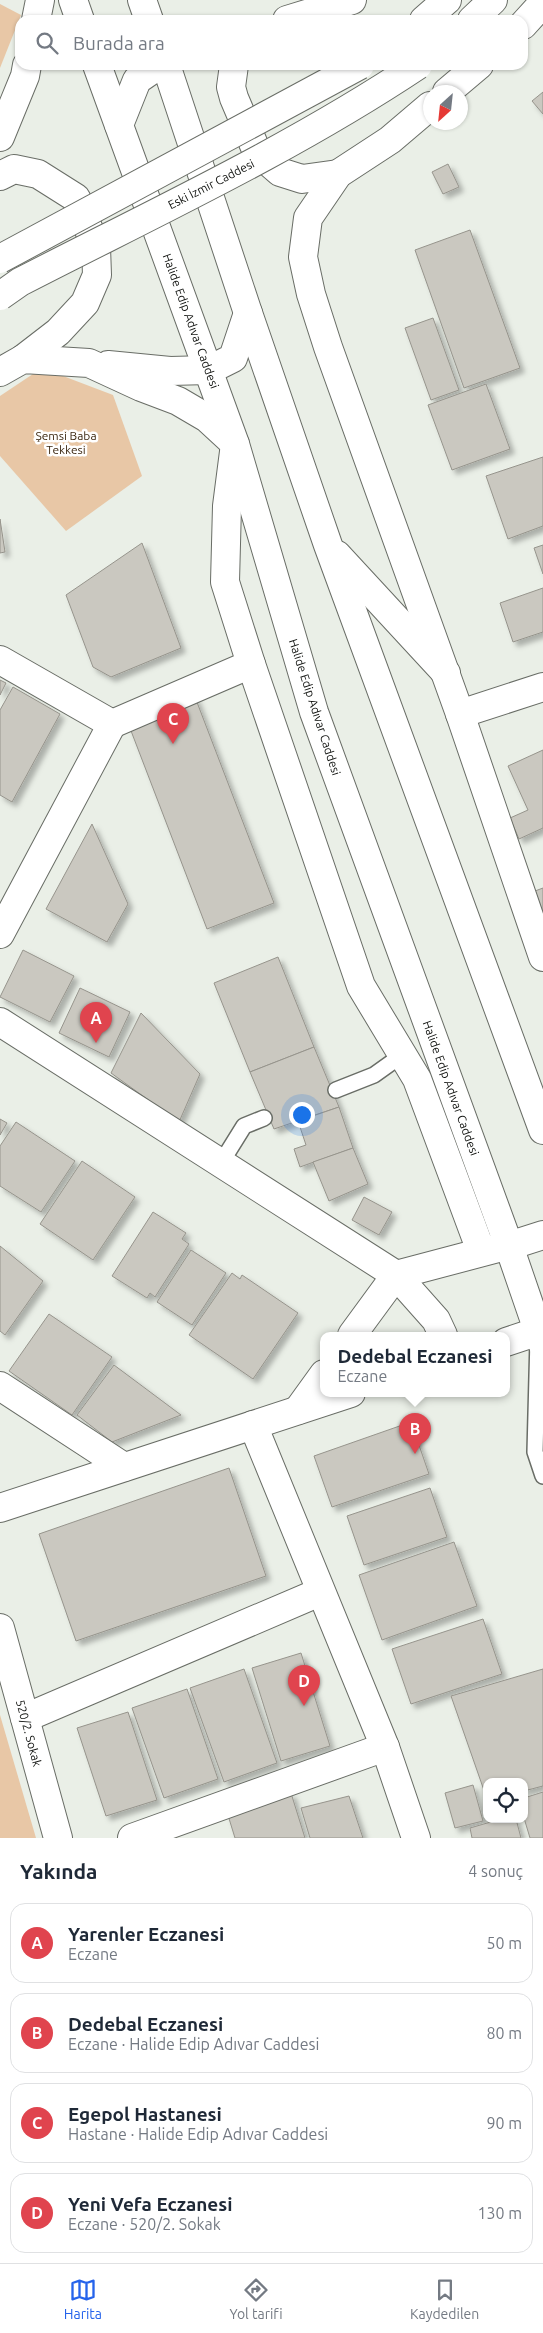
<!DOCTYPE html>
<html lang="tr">
<head>
<meta charset="utf-8">
<style>
  :root { --surface:#fff; --page:#f2f2f3; --text:#1f2937; --muted:#747a83; --line:#e0e1e3; --accent:#2563eb }
  body { margin:0; font-family:Ubuntu,sans-serif; background:var(--page); color:var(--text) }
  .controls { position:absolute; right:15px; bottom:15px; display:grid; overflow:hidden; border-radius:10px; box-shadow:0 1px 4px #0004 }
  .controls button { width:45px; height:45px; display:grid; place-items:center; padding:0; border:0; border-bottom:1px solid var(--line); background:var(--surface); color:var(--text); font:25px sans-serif }
  .compass { position:absolute; left:423px; top:85px; width:45px; height:45px; border-radius:50%; background:var(--surface); box-shadow:0 1px 4px #0004; rotate:207deg }
  .you { position:absolute; left:301px; top:1114px; width:18px; height:18px; margin:-12px; border:4px solid #fff; border-radius:50%; background:#1a73e8; box-shadow:0 0 0 8px #1a73e833 }
  .badge { display:grid; place-items:center; width:32px; height:32px; border-radius:50%; background:var(--accent); color:#fff; font-size:16px; font-weight:700 }
  .pin { position:absolute; translate:-50% -41px; filter:drop-shadow(0 1px 2px #0008) }
  .pin::after { content:''; position:absolute; top:26px; width:18px; height:15px; background:inherit; clip-path:polygon(0 0,100% 0,50% 100%) }
  .popup { position:absolute; left:320px; top:1332px; width:190px; height:65px; box-sizing:border-box; display:grid; place-content:center; border-radius:10px; background:var(--surface); filter:drop-shadow(0 1px 4px #0005); font-size:16px; white-space:nowrap; color:var(--muted) }
  .popup b { font-size:19px; color:var(--text) }
  .popup::after { content:''; position:absolute; left:50%; top:100%; margin-left:-10px; border:10px solid transparent; border-top-color:var(--surface) }
  .list { margin:0; padding:0; list-style:none }
  h2 { display:flex; justify-content:space-between; align-items:center; height:65px; margin:0; padding:0 20px; font-size:21px }
  h2 small { font-size:16px; font-weight:400; color:var(--muted) }
  .list li { display:grid; grid-template-columns:32px 1fr auto; gap:15px; align-items:center; box-sizing:border-box; height:80px; margin:0 10px 10px; padding:0 10px; border:1px solid var(--line); border-radius:15px }
  .list b { display:block; font-size:19px; white-space:nowrap }
  .list p { margin:0; font-size:16px; white-space:nowrap; color:var(--muted) }
  .list em { font-size:16px; font-style:normal; color:var(--muted) }
  .icon { flex:none; width:28px; height:28px; fill:none; stroke:currentColor; stroke-width:2; stroke-linecap:round; stroke-linejoin:round }
  .map { position:relative; flex:none; width:543px; height:1838px; overflow:hidden }
  .search { position:absolute; background:var(--surface); box-shadow:0 1px 4px #0004; left:15px; right:15px; top:15px; height:55px; display:flex; align-items:center; gap:12px; box-sizing:border-box; padding:0 18px; border-radius:15px; color:var(--muted); font-size:19px }
  .sheet { height:425px; background:var(--surface) }
  nav { display:flex; justify-content:space-around; align-items:center; box-sizing:border-box; height:70px; border-top:1px solid var(--line); background:var(--surface); font-size:14px; color:var(--muted) }
  nav a { display:grid; justify-items:center; gap:2px }
  nav .on { color:var(--accent) }
  .map>svg:first-child { display:block }
</style>
</head>
<body>
<div class="map">
<svg width="543" height="1838" viewBox="0 0 543 1838">
  <defs>
    <filter id="shadow"><feDropShadow dx="4.5" dy="4.5" stdDeviation="2.5" flood-color="#0004"/></filter>
  </defs>
  <rect width="100%" height="100%" fill="#eaefe7"/>
  <!-- green -->
  <g fill="#e8c7a6">
    <polygon points="0,4 21,15 0,68"/>
    <polygon points="42,368 113,395 142,476 66,531 0,456 0,396"/>
    <polygon points="0,1715 36,1838 0,1838"/>
  </g>
  <!-- building -->
  <g fill="#cac8c0" stroke="#96948c" filter="url(#shadow)">
    <polygon points="543,92 543,114 532,101"/>
    <polygon points="448,164 459,187 443,194 432,172"/>
    <polygon points="470,230 520,368 464,388 415,250"/>
    <polygon points="433,318 459,390 431,400 405,328"/>
    <polygon points="486,384 510,449 452,470 428,405"/>
    <polygon points="543,457 543,526 508,539 486,476"/>
    <polygon points="0,519 5,552 0,553"/>
    <polygon points="142,543 181,648 111,677 93,667 66,595"/>
    <polygon points="543,545 543,574 534,548"/>
    <polygon points="543,588 543,632 513,642 500,603"/>
    <polygon points="0,680 6,683 0,695"/>
    <polygon points="13,687 60,714 12,802 0,795 0,710"/>
    <polygon points="195,697 274,903 207,929 128,723"/>
    <polygon points="543,750 543,828 519,839 510,818 528,810 508,766"/>
    <polygon points="92,824 128,904 107,942 46,909"/>
    <polygon points="543,888 543,935 527,894"/>
    <polygon points="23,950 74,976 50,1022 0,997"/>
    <polygon points="278,957 314,1047 250,1072 214,983"/>
    <polygon points="80,988 130,1012 109,1057 59,1033"/>
    <polygon points="141,1013 200,1074 179,1122 111,1073"/>
    <polygon points="314,1047 339,1107 274,1129 250,1072"/>
    <polygon points="339,1107 353,1148 300,1167 294,1149 306,1145 298,1121"/>
    <polygon points="0,1119 7,1123 0,1135"/>
    <polygon points="16,1122 75,1161 41,1212 0,1186 0,1146"/>
    <polygon points="353,1148 368,1184 329,1201 313,1162"/>
    <polygon points="82,1161 135,1197 93,1260 40,1224"/>
    <polygon points="364,1197 392,1212 379,1235 352,1220"/>
    <polygon points="153,1212 186,1233 182,1239 189,1244 155,1297 150,1293 147,1298 112,1276"/>
    <polygon points="0,1246 43,1281 5,1335 0,1331"/>
    <polygon points="191,1250 226,1273 192,1325 157,1302"/>
    <polygon points="232,1273 240,1279 242,1275 298,1313 253,1379 189,1335"/>
    <polygon points="49,1314 112,1357 72,1415 9,1371"/>
    <polygon points="114,1365 181,1415 112,1442 77,1415"/>
    <polygon points="411,1422 429,1474 332,1507 314,1456"/>
    <polygon points="229,1468 266,1576 76,1641 39,1534"/>
    <polygon points="430,1488 447,1537 364,1565 347,1516"/>
    <polygon points="454,1542 477,1606 382,1640 359,1575"/>
    <polygon points="483,1619 502,1674 411,1704 392,1649"/>
    <polygon points="301,1653 330,1746 281,1761 252,1668"/>
    <polygon points="244,1669 277,1763 224,1782 190,1688"/>
    <polygon points="543,1669 543,1786 524,1791 524,1782 487,1782 487,1799 451,1696"/>
    <polygon points="187,1689 218,1779 164,1798 132,1708"/>
    <polygon points="128,1712 157,1800 106,1816 77,1728"/>
    <polygon points="473,1785 483,1821 455,1828 445,1793"/>
    <polygon points="543,1792 543,1838 530,1838 524,1818 524,1798"/>
    <polygon points="291,1793 305,1838 235,1838 227,1812"/>
    <polygon points="349,1796 363,1838 310,1838 301,1808"/>
    <polygon points="501,1819 516,1819 521,1838 472,1838 470,1828"/>
  </g>
  <g fill="none" stroke-linecap="round" stroke-linejoin="round">
    <!-- lane casing -->
    <g stroke="#696d66" stroke-width="18">
      <g id="lane">
        <polyline points="336,1090 374,1075 402,1055"/>
        <polyline points="221,1163 244,1126 264,1118"/>
        <polyline points="538,1338 535,1452 543,1476"/>
      </g>
    </g>
    <!-- street casing -->
    <g stroke="#696d66" stroke-width="30">
      <g id="street">
        <polyline points="235,444 227,506 225,582 251,664 361,986 417,1079 481,1251"/>
        <polyline points="0,660 112,724 251,664"/>
        <polyline points="460,714 543,687"/>
        <polyline points="0,934 112,724"/>
        <polyline points="0,1022 396,1275 498,1248"/>
        <polyline points="352,1335 396,1275 436,1320 443,1335"/>
        <polyline points="506,1342 539,1331"/>
        <polyline points="0,1386 124,1467"/>
        <polyline points="298,1410 324,1374"/>
        <polyline points="253,1425 385,1747 416,1838"/>
        <polyline points="0,1508 351,1393"/>
        <polyline points="25,1718 320,1592"/>
        <polyline points="132,1838 385,1747"/>
      </g>
    </g>
    <!-- secondary casing -->
    <g stroke="#696d66" stroke-width="30">
      <g id="secondary">
        <polyline points="523,25 543,3"/>
        <polyline points="447,92 479,65"/>
        <polyline points="430,106 390,140 338,174 308,218 303,257 311,294 328,347 460,714 543,957"/>
        <polyline points="0,1628 58,1838"/>
      </g>
    </g>
    <!-- primary casing -->
    <g stroke="#696d66" stroke-width="30">
      <g id="primary">
        <polyline points="73,0 80,20"/>
        <polyline points="142,0 149,20"/>
        <polyline points="36,20 40,0"/>
        <polyline points="287,20 352,0"/>
        <polyline points="424,20 447,0"/>
        <polyline points="472,20 493,0"/>
        <polyline points="97,65 235,444 314,712 509,1246 543,1345"/>
        <polyline points="166,65 248,313 328,545 543,1130"/>
        <polyline points="234,65 231,87 234,98 257,152 280,172 302,179 338,174"/>
        <polyline points="119,125 137,80 159,65"/>
        <polyline points="0,137 25,76 27,65"/>
        <polyline points="0,176 14,169 38,174 76,198 96,247 97,275 85,303 58,332 23,359"/>
        <polyline points="108,365 170,371 209,370 233,358 248,313"/>
        <polyline points="0,372 23,359 89,363 141,387 178,401 207,418 233,442"/>
        <polyline points="337,555 446,673"/>
        <polyline points="509,1246 543,1235"/>
      </g>
    </g>
    <!-- lane -->
    <use href="#lane" stroke="#fff" stroke-width="15"/>
    <!-- street -->
    <use href="#street" stroke="#fff" stroke-width="28"/>
    <!-- secondary -->
    <use href="#secondary" stroke="#fff" stroke-width="28"/>
    <!-- primary -->
    <use href="#primary" stroke="#fff" stroke-width="28"/>
    <!-- primary-bridge casing -->
    <g stroke="#696d66" stroke-width="30" stroke-linecap="butt">
      <g id="primary-bridge">
        <polyline points="0,259 360,65"/>
        <path d="M0 296 20 282C154 213 292 149 418 65"/>
      </g>
    </g>
    <!-- primary-bridge -->
    <use href="#primary-bridge" stroke="#fff" stroke-width="28"/>
  </g>
  <g text-anchor="middle" dominant-baseline="central" stroke-width="5" stroke-linejoin="round" paint-order="stroke">
    <!-- street labels -->
    <g font-size="12" fill="#111310" stroke="#fff">
      <text transform="translate(211 184) rotate(-27)">Eski İzmir Caddesi</text>
      <text transform="translate(191 321) rotate(70)">Halide Edip Adıvar Caddesi</text>
      <text transform="translate(315 707) rotate(72)">Halide Edip Adıvar Caddesi</text>
      <text transform="translate(451 1088) rotate(70)">Halide Edip Adıvar Caddesi</text>
      <text transform="translate(29 1733) rotate(75)">520/2. Sokak</text>
    </g>
    <!-- park labels -->
    <g font-size="12" fill="#3c2812" stroke="#fff">
      <text x="66" y="435">Şemsi Baba<tspan x="66" dy="14">Tekkesi</tspan></text>
    </g>
  </g>
</svg>
<div class="controls">
<button><svg class="icon" aria-label="locate" viewBox="0 0 24 24"><circle cx="12" cy="12" r="6"/><path d="M12 2v4M12 18v4M2 12h4M18 12h4"/></svg></button>
</div>
<svg class="compass" viewBox="-18 -18 36 36"><path d="M0-13l5 13h-10z" fill="#e53935"/><path d="M0 13l5-13h-10z" fill="#747a83"/></svg>
<div class="you"></div>
<div class="pin badge" style="left:96px;top:1043px;background:#e0444e">A</div>
<div class="pin badge" style="left:415px;top:1454px;background:#e0444e">B</div>
<div class="popup"><b>Dedebal Eczanesi</b>Eczane</div>
<div class="pin badge" style="left:173px;top:744px;background:#e0444e">C</div>
<div class="pin badge" style="left:304px;top:1706px;background:#e0444e">D</div>
<div class="search"><svg class="icon" aria-label="search" viewBox="0 0 24 24"><circle cx="10" cy="10" r="6"/><path d="M15 15l6 6"/></svg>Burada ara</div>
</div>
<section class="sheet">
<h2>Yakında<small>4 sonuç</small></h2>
<ul class="list">
<li><span class="badge" style="background:#e0444e">A</span><div><b>Yarenler Eczanesi</b><p>Eczane</p></div><em>50 m</em></li>
<li><span class="badge" style="background:#e0444e">B</span><div><b>Dedebal Eczanesi</b><p>Eczane · Halide Edip Adıvar Caddesi</p></div><em>80 m</em></li>
<li><span class="badge" style="background:#e0444e">C</span><div><b>Egepol Hastanesi</b><p>Hastane · Halide Edip Adıvar Caddesi</p></div><em>90 m</em></li>
<li><span class="badge" style="background:#e0444e">D</span><div><b>Yeni Vefa Eczanesi</b><p>Eczane · 520/2. Sokak</p></div><em>130 m</em></li>
</ul>
</section>
<nav>
<a class="on"><svg class="icon" aria-label="map" viewBox="0 0 24 24"><path d="M3 6l6-2 6 2 6-2v14l-6 2-6-2-6 2zM9 4v14M15 6v14"/></svg>Harita</a>
<a><svg class="icon" aria-label="directions" viewBox="0 0 24 24"><path d="M12 3l9 9-9 9-9-9zM9 14v-3h6M13 9l2 2-2 2"/></svg>Yol tarifi</a>
<a><svg class="icon" aria-label="saved" viewBox="0 0 24 24"><path d="M7 4h10v16l-5-4-5 4z"/></svg>Kaydedilen</a>
</nav>
</body>
</html>
